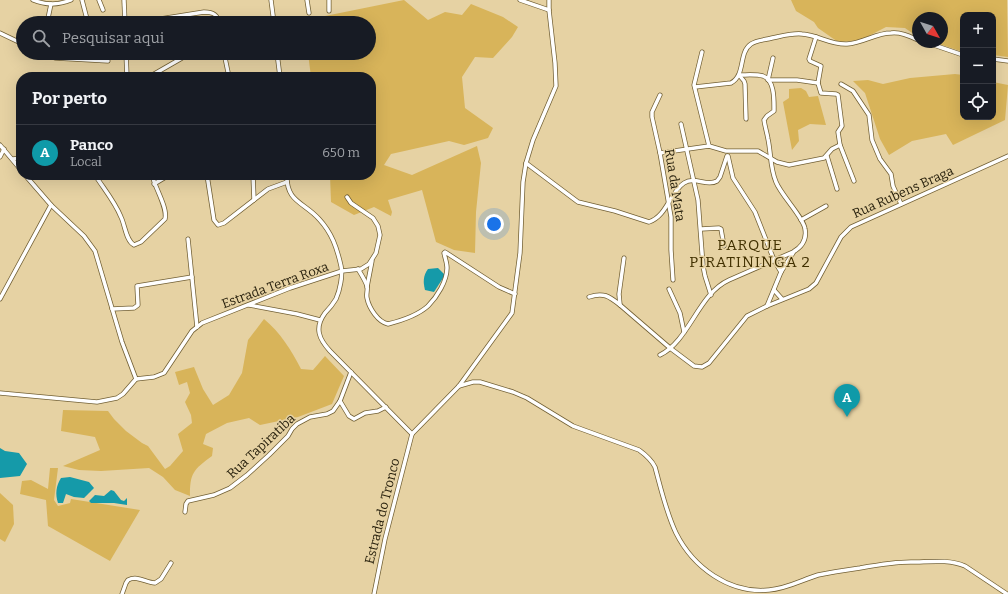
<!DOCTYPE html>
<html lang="pt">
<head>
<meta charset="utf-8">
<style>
  :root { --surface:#171b24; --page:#242831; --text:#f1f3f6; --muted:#9ea1a6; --line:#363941; --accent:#4668db }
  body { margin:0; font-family:Bitter,serif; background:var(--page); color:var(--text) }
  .controls { position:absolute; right:12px; top:12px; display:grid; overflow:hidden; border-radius:8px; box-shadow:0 4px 16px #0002 }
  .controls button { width:36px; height:36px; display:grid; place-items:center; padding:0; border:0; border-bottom:1px solid var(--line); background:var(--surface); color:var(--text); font:20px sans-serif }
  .compass { position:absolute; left:912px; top:12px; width:36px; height:36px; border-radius:50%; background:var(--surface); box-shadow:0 4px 16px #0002; rotate:129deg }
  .you { position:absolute; left:494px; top:224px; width:14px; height:14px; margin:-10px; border:3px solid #fff; border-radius:50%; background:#1a73e8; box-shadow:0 0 0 6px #1a73e833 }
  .badge { display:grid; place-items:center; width:26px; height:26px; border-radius:50%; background:var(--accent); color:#fff; font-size:13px; font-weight:700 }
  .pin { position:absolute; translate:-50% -33px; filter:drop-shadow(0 1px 2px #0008) }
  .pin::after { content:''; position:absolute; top:21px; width:14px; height:12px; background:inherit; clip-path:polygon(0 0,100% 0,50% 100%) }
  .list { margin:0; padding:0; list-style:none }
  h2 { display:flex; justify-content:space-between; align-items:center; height:52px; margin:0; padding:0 16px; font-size:17px }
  h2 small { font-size:13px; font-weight:400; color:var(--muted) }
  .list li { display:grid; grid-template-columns:26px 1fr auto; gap:12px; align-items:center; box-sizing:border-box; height:56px; padding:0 16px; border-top:1px solid var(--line) }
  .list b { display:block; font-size:15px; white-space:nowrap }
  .list p { margin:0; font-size:13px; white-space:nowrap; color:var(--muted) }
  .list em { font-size:13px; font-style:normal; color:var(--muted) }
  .icon { flex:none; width:22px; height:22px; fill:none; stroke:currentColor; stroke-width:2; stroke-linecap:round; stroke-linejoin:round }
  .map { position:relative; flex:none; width:1008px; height:594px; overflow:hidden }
  .search { position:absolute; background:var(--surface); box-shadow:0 4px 16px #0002; left:16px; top:16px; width:360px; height:44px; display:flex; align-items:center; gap:10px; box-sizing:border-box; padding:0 14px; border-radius:22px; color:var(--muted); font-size:15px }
  .panel { position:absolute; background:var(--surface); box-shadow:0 4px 16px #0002; left:16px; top:72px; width:360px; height:108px; border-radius:16px }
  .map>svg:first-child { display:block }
</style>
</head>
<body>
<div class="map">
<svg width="1008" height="594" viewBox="0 0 1008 594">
  <rect width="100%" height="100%" fill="#e6d2a3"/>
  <!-- green -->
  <g fill="#d8b45a">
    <polygon points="404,0 428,20 445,12 462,15 471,4 503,17 518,27 512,37 493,58 475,57 462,77 465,108 493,128 488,138 464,145 449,141 391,154 384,165 412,175 477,146 481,163 476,212 475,253 454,250 436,242 422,190 388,200 392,212 391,216 374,207 354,215 331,202 330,175 371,175 371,77 311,77 308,53 369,53 369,23 308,23 325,16"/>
    <polygon points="791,0 1007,0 1008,57 993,55 993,15 963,15 963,52 933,42 942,42 942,18 918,18 918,37 905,28 886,27 861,40 838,42 818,28 814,22 796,11"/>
    <polygon points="955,74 963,75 963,117 993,117 993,82 1008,85 1005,120 953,145 946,134 912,141 889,155 880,139 865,93 853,81 868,80 883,84 910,78"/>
    <polygon points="801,88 806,91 809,97 818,96 826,125 810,124 798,130 799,141 792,150 783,102 789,98 789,89"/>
    <path d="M264 319C280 332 292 351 301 369L313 370 325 356 344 376 332 404 298 417 260 425 249 418 227 423 206 434 203 444 213 448 212 456C193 470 190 473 190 496L175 490 163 477 149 468 101 471 79 470 63 466 100 450 95 437 61 431 63 410 108 411 114 419 126 431 142 443 148 446 165 469 170 466 183 451 178 434 192 423 191 415 185 402 190 393 187 382 179 385 175 372 194 367 203 389 213 405 229 395 242 373 248 340Z"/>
    <polygon points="50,468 58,468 54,500 58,506 70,503 71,499 140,510 110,561 48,526 46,500 20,494 22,481 31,480 48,489"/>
    <polygon points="0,493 13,505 14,524 5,542 0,539"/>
  </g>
  <!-- water -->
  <g fill="#159aa9">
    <path d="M438 268 445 275 434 292 425 290C423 282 423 276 428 269Z"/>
    <polygon points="0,448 5,451 19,453 27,464 20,476 0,478"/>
    <path d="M70 477 89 482 94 488 84 498 74 497 66 494 63 503H58C55 494 56 486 61 478Z"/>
    <polygon points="111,490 114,491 121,500 124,501 127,498 127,505 114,503 91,503 89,501 95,495 104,496"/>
  </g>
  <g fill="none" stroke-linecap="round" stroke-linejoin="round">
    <!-- street casing -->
    <g stroke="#726035" stroke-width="5">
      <g id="street">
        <path d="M33 0C45 5 59 5 71 0"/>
        <polyline points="82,0 88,23"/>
        <polyline points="99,0 103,10"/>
        <polyline points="124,0 125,23"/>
        <polyline points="271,0 274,23"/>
        <polyline points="307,0 309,13"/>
        <polyline points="329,0 329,11"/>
        <polyline points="520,0 549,10"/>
        <polyline points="47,23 51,4"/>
        <path d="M135 23 204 12C212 12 218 14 219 23"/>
        <polyline points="0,33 23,44"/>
        <polyline points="816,37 809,59 810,61 821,66 818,83 821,93 836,94 838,95 842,126 838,132 840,145 854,181"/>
        <polyline points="925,42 963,55"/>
        <polyline points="702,52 694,85 709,146"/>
        <polyline points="41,53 55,58 108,61"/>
        <polyline points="126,53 127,77"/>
        <polyline points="224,53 229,77"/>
        <polyline points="277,53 280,77"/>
        <polyline points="773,58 768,80 797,80 818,83"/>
        <polyline points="993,59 1008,61"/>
        <polyline points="739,75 744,81 745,84 746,119"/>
        <polyline points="149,77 182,58 195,53"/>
        <polyline points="841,84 853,91 869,115 872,140 880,159 891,174 893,186 901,204"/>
        <path d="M695 87 731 83C746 75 738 53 751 44 757 40 765 40 772 38 782 36 792 33 802 34 818 35 831 45 847 44 863 43 876 33 891 33 901 32 909 36 918 40"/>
        <polyline points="660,95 652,112 652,117 660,153 671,217 671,250 673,280"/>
        <polyline points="681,124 698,200 703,266 705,276 711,295"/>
        <polyline points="0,145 21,170"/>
        <polyline points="660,153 709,146 726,151 758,151 777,162 789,165 824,158 832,149 840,145"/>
        <polyline points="728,156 733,178 755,212 774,260 781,272"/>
        <polyline points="827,156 837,189"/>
        <polyline points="0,157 4,149"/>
        <polyline points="13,159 21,158"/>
        <path d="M526 163 578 202 615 211 649 222C667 216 670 192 684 183 695 176 707 187 717 181L720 177 727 156"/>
        <polyline points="25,175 51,205 84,236 95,251 122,342 136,379"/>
        <path d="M95 175C104 189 115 202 121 217 125 225 126 241 134 245L141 242 165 219C168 208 155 188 152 175"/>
        <polyline points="207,175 214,220 218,225 224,223 268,189 287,182"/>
        <polyline points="253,175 254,200"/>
        <path d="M287 175C286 202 304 202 319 219 332 233 337 248 341 266 343 275 340 290 336 299 333 304 329 309 325 313 314 328 319 339 330 351L412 434"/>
        <polyline points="154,184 169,175"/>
        <polyline points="801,220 826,206"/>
        <polyline points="701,229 719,228 721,229 724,246"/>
        <polyline points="188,239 197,327"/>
        <path d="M358 269C361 274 365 280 367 286 368 290 366 294 367 298 369 308 378 322 388 324 400 321 418 315 428 306 437 297 447 281 447 268 447 263 445 258 444 253L445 252 499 287 515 294"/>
        <polyline points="367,287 372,261"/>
        <polyline points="669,289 680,313 684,332"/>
        <polyline points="774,290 782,299"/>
        <path d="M589 297C603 292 609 296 620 305L619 294 624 258"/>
        <polyline points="0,299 51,205"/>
        <polyline points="249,305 297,314 320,320"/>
        <polyline points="620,305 670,348 694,366 702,367 709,363 747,316 767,306 809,289 816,283 841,237 851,227 1008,156"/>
        <polyline points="767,306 781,272 793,253"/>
        <polyline points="112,309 134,308 138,305 137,286 192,277"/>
        <path d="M660 355C690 340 698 294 729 280L793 252C802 247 807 240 805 229 804 218 781 195 776 182 770 168 771 153 768 139 767 133 765 127 764 120L767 116 774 111C774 101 775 80 763 76 756 74 747 75 739 75"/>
        <polyline points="136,379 154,377 164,373 192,331 202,323 290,288 342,271 361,269 369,264 376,253 380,235 378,226 373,218 351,203 347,197"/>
        <path d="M459 386 473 382H480L513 392 527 398 573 426 639 450C646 455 651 459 655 467 661 489 666 512 676 533 693 567 729 594 769 590 786 589 802 580 818 575 832 572 846 570 860 568 877 565 894 562 911 562 929 562 948 559 965 566L1007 594"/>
        <polyline points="0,393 97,402 117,398 123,394 136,379"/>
        <polyline points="340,401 349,416 354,419 365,413 378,411 386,407"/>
        <polyline points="412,434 459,386 512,313 520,253 523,182 526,163 533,140 556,86 555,63 549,10 549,0"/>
        <polyline points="185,512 186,504 188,501 214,495 230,488 247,475 269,455 288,436 292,429 297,424 310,417 327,414 333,411 340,401 351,372"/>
        <path d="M122 594 126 583 128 580C138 575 146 583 155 583L161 579 171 563"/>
        <polyline points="374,594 385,539 412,434"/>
      </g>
    </g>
    <!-- street -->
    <use href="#street" stroke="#fff" stroke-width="3.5"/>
  </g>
  <g text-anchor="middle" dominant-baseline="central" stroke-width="3" stroke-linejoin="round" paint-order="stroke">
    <!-- street labels -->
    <g font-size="13" fill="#241d0a" stroke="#e6d2a3">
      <text transform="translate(675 185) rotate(81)">Rua da Mata</text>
      <text transform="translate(903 192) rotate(-24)">Rua Rubens Braga</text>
      <text transform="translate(275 285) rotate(-20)">Estrada Terra Roxa</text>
      <text transform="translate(261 446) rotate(-43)">Rua Tapiratiba</text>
      <text transform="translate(382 511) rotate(-76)">Estrada do Tronco</text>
    </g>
    <!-- quarter labels -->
    <g font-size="15" letter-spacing="1" fill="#413000" stroke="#e6d2a3">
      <text x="750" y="245">PARQUE<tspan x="750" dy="17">PIRATININGA 2</tspan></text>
    </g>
  </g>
</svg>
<div class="controls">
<button>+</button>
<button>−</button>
<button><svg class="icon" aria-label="locate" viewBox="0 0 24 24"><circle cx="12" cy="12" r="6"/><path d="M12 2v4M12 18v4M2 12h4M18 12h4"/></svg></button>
</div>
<svg class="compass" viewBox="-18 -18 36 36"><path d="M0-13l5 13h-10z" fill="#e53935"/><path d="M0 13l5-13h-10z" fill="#9ea1a6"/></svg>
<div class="you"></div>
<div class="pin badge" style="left:847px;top:417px;background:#0f9aa8">A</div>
<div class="search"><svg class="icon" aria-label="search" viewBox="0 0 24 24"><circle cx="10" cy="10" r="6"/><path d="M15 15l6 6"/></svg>Pesquisar aqui</div>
<section class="panel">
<h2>Por perto<small></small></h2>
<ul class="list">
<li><span class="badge" style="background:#0f9aa8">A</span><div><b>Panco</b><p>Local</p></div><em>650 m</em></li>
</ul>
</section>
</div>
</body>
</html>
